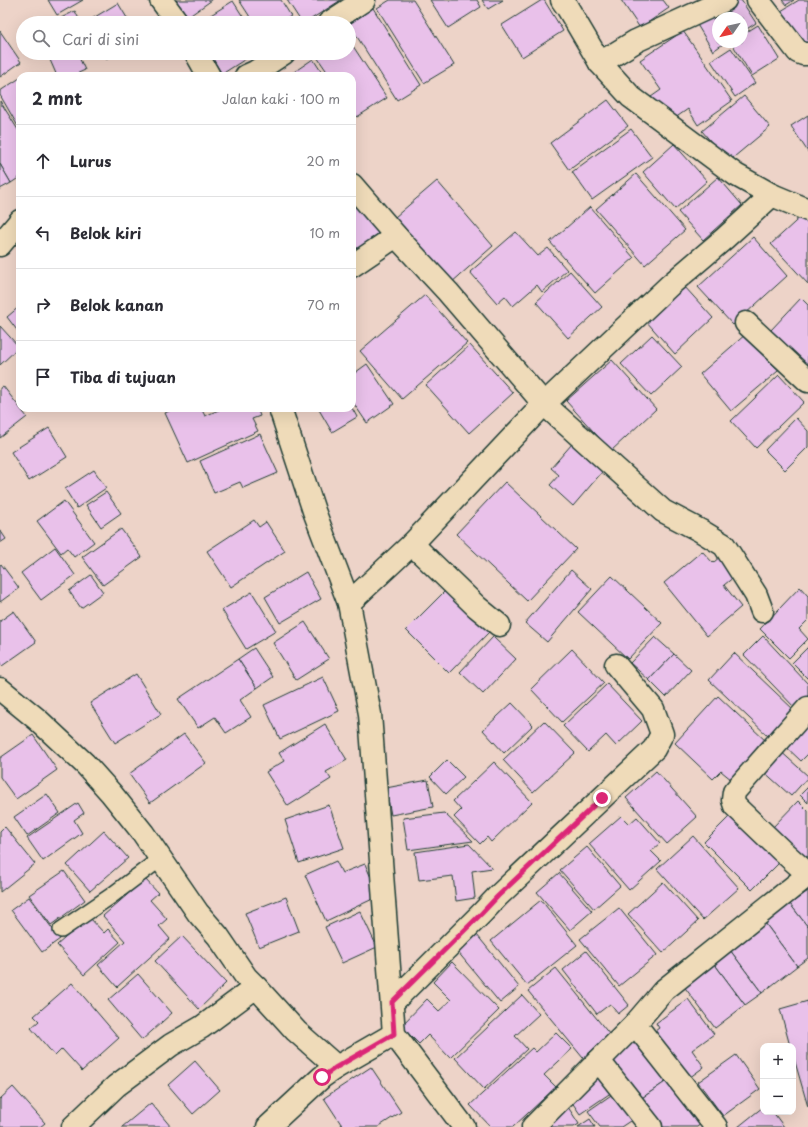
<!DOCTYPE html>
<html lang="id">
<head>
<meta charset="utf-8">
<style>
  :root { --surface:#fff; --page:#f7f7f7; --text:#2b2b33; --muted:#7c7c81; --line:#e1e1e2 }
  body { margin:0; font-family:"Playpen Sans",sans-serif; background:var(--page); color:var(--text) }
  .controls { position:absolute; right:12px; bottom:12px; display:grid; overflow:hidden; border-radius:8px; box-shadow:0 4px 16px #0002 }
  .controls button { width:36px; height:36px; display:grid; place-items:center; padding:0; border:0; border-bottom:1px solid var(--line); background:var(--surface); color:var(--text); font:20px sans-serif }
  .compass { position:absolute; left:712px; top:12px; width:36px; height:36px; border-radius:50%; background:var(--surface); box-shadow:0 4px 16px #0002; rotate:236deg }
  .stop { position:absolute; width:12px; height:12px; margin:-9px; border:3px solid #db2777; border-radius:50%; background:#fff }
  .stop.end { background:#db2777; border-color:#fff; box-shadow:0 1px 4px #0008 }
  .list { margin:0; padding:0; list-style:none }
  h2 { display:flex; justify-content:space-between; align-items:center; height:52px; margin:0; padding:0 16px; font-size:17px }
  h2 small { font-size:13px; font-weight:400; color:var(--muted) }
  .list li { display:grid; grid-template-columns:26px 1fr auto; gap:12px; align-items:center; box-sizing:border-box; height:72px; padding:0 16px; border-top:1px solid var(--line) }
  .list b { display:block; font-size:15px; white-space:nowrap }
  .list em { font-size:13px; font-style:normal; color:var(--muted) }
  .icon { flex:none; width:22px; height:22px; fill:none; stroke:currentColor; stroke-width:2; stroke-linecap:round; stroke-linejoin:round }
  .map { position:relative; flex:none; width:808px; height:1127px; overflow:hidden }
  .search { position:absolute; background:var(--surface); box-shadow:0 4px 16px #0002; left:16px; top:16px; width:340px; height:44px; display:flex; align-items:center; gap:10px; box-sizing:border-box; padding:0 14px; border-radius:22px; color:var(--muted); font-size:15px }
  .panel { position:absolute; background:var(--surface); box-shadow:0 4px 16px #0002; left:16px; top:72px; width:340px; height:340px; border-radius:12px }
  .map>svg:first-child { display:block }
</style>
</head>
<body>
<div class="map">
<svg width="808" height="1127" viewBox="0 0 808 1127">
  <rect width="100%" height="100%" fill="#edd3c8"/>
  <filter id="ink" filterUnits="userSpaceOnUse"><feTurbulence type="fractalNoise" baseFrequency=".025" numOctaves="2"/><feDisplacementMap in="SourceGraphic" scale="8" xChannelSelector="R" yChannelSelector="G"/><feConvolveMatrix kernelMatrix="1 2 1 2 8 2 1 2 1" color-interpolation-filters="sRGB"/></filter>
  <g filter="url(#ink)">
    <!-- building -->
    <g fill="#e9c1ea" stroke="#1f3d34">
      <polygon points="48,0 83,0 57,15"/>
      <polygon points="176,0 212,0 188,17"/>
      <polygon points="239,0 281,0 291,16 280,23 254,23"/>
      <polygon points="287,0 341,0 305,23 302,23"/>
      <polygon points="390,0 413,0 454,65 424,83 377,8"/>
      <polygon points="430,0 477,0 481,7 448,28"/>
      <polygon points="482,0 503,0 488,9"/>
      <polygon points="542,0 544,0 563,31 522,57 502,25"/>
      <polygon points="621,0 663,0 669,8 640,28"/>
      <polygon points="732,0 741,0 756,23 742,32 742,18 718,18 718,42 726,42 713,51 696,23"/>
      <polygon points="782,0 794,0 786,5"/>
      <polygon points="799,0 808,0 808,43 803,46 781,11"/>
      <polygon points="233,1 247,23 198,23"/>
      <polygon points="118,3 130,23 85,23"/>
      <polygon points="373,8 421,85 397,100 349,24"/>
      <polygon points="75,11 81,23 64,23 61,18"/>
      <polygon points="758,25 779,59 752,76 731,42 742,42 742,35"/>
      <polygon points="0,31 21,62 0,77"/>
      <polygon points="683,31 732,101 698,125 688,109 668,123 651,97 661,90 640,60"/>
      <polygon points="349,40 387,98 357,117 352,110 352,76 330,76 317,57 324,53 349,53"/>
      <polygon points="731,48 755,83 735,97 711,61"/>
      <polygon points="47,53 77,53 85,70 72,76 57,76"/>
      <polygon points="103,53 115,53 106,59"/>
      <polygon points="209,53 255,53 222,74"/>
      <polygon points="313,59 324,76 288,76"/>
      <polygon points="20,78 20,127 19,128 0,95 0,91"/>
      <polygon points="744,96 770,127 728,162 702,131"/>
      <polygon points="608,100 628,126 569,170 550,143"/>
      <polygon points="0,101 20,133 20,177 11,183 0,164"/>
      <polygon points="808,115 808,152 791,126"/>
      <polygon points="631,129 652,157 592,200 572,172"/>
      <polygon points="674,144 707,181 675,209 643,172"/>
      <polygon points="0,164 11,183 0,189"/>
      <polygon points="636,174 685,230 645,265 596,209"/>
      <polygon points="718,177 742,205 703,240 678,212"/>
      <polygon points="437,181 493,246 451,283 395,217"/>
      <polygon points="352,197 380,232 352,254"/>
      <polygon points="590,207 634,258 595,293 550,242"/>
      <polygon points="806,212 808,214 808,284 771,244"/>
      <polygon points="516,232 538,256 548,248 567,270 542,292 537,285 513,306 505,296 497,303 470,272"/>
      <polygon points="753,237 787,276 733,325 698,287"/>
      <polygon points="570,271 602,307 568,338 536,302"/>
      <polygon points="684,286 713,318 675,354 646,321"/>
      <polygon points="425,295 467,343 402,399 360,351"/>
      <polygon points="801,298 808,305 808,366 771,330"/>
      <polygon points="20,306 20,334 7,317"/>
      <polygon points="0,326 19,347 0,365"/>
      <polygon points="746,334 778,371 731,411 700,374"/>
      <polygon points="652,335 682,367 651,396 621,364"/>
      <polygon points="470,345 513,393 469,433 426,385"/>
      <polygon points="612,360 656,409 611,451 566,401"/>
      <polygon points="367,364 394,404 367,423 352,401 352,375"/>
      <polygon points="779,375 804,402 756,448 731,421"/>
      <polygon points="3,386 27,417 0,438 0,388"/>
      <polygon points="175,408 201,408 205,416 223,408 257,408 260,416 252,419 258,431 188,463 165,413"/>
      <polygon points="318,408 352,408 357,417 332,432"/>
      <polygon points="796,418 808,431 808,447 785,470 765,450"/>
      <polygon points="49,428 67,457 29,481 11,452"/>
      <polygon points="260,434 278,473 243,488 240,482 214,493 200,461"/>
      <polygon points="572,444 603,471 573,506 550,485 559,475 551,468"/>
      <polygon points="94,470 106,488 77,508 65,489"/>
      <polygon points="505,482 576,549 527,601 456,534"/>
      <polygon points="106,492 121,513 101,527 86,505"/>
      <polygon points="64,501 94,542 74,557 67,548 61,553 37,521"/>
      <polygon points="254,520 259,527 266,522 285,551 231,587 207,551"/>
      <polygon points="121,529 142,557 103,585 82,557"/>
      <polygon points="0,530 6,539 0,543"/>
      <polygon points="55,547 75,575 41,600 21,573"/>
      <polygon points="702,551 713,563 723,554 739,573 724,585 741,607 707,636 664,583"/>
      <polygon points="1,564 19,588 0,602 0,565"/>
      <polygon points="571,570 592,589 547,642 525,623"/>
      <polygon points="306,572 321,599 280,623 265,597"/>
      <polygon points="91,575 103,592 81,608 69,591"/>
      <polygon points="612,576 662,623 628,659 578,612"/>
      <polygon points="800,587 808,596 808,620 799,629 808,639 789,658 760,629"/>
      <polygon points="447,589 489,632 449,673 406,630"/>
      <polygon points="252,592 276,631 246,649 222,610"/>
      <polygon points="14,611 36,642 2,666 0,664 0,621"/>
      <polygon points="305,622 329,659 296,680 273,643"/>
      <polygon points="763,636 808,684 808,698 796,709 744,655"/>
      <polygon points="493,637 516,659 483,694 460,672"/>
      <polygon points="655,637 674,654 649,680 630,663"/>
      <polygon points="808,647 808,679 792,663"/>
      <polygon points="254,648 273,677 257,688 238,659"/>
      <polygon points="572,649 604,683 562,722 531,689"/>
      <polygon points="734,653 794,710 769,737 709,680"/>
      <polygon points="674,654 691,670 666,697 649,680"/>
      <polygon points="238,659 257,688 240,700 251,717 226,733 215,717 198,728 178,699"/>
      <polygon points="136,674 161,714 115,743 90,703"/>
      <polygon points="323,677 339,711 280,739 264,705"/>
      <polygon points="607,684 642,721 616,746 606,735 588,752 563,726"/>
      <polygon points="718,696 767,742 732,780 721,771 713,779 675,743"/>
      <polygon points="512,703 533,725 504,753 483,730"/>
      <polygon points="808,716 808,754 801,761 782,743"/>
      <polygon points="544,721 575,753 533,792 503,760"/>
      <polygon points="325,724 347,760 326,772 331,779 288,806 266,772 284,761 279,753"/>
      <polygon points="184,734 206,763 150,803 129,774"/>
      <polygon points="33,735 57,770 16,799 0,777 0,758"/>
      <polygon points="778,749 808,776 808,777 791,796 761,769"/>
      <polygon points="447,760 464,777 446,794 430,777"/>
      <polygon points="494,762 532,802 491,842 487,837 480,844 454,817 461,810 453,801"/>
      <polygon points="656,771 697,817 667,844 626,798"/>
      <polygon points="428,780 433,807 391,815 386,788"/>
      <polygon points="808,787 808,803 800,795"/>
      <polygon points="47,794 60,813 27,836 14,817"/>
      <polygon points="798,801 808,811 808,856 805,859 772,828"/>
      <polygon points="78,803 84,813 74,820 82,833 43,861 27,838"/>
      <polygon points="329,805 344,848 299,863 285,820"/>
      <polygon points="735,811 783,859 752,890 704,842"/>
      <polygon points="444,813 473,841 408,850 403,818"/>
      <polygon points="621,816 629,824 637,817 660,843 651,851 661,861 629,890 589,844"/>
      <polygon points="5,827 35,864 0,892 0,832"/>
      <polygon points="104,831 128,858 90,891 67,865"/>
      <polygon points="693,836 739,888 703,920 657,869"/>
      <polygon points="469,844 492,868 472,871 475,898 456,901 453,876 419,880 415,852"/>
      <polygon points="587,847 620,886 594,909 560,870"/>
      <polygon points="336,861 342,873 365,864 379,896 326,921 305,875"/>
      <polygon points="64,871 85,900 51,925 29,895"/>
      <polygon points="559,873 592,911 570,930 537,892"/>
      <polygon points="145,879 158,893 150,900 167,919 159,926 170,939 117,987 98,965 125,941 103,916"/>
      <polygon points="663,882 698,921 663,953 628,914"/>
      <polygon points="808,891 808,927 790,904"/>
      <polygon points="29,897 60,939 42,952 11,910"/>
      <polygon points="286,897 299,931 259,947 245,913"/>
      <polygon points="541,900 577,945 527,985 491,941"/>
      <polygon points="790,904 808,927 808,958 797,966 765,923"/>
      <polygon points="619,908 657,955 619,986 580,939"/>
      <polygon points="360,911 377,947 342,963 325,927"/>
      <polygon points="89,917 104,933 108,929 120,942 84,975 57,945"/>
      <polygon points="765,923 797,966 762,993 730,950"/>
      <polygon points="477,935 519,987 500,1003 457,951"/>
      <polygon points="182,936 226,983 199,1009 155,961"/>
      <polygon points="730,950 762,993 745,1005 713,962"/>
      <polygon points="586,951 629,1005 618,1014 610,1004 597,1014 563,970"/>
      <polygon points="452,962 499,1010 450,1058 428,1035 419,1044 401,1026 427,999 439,1011 451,1000 433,982"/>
      <polygon points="713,962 745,1005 715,1028 683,985"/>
      <polygon points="556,968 610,1035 583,1058 528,991"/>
      <polygon points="138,974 172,1013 142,1040 108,1000"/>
      <polygon points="72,983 119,1038 82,1071 62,1049 55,1056 31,1028 39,1021 34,1016"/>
      <polygon points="522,995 539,1014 515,1036 527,1049 484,1089 455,1058"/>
      <polygon points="688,999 714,1034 692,1050 704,1067 682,1083 647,1037 659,1028 656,1023"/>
      <polygon points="808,1001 808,1107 793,1055 793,1046 790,1046 780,1009"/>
      <polygon points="556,1033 572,1049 544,1075 556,1087 513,1127 491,1127 470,1105 532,1048 536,1052"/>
      <polygon points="641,1034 671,1078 639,1100 609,1056"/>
      <polygon points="736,1055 760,1089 723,1116 698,1082"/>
      <polygon points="195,1061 220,1090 193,1114 168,1085"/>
      <polygon points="371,1067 401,1112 378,1127 343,1127 324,1098"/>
      <polygon points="599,1073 612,1092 580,1114 567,1095"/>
      <polygon points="671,1078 702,1123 697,1127 658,1127 639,1100"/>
      <polygon points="13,1087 45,1123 40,1127 0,1127 0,1099"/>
      <polygon points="617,1091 636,1117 621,1127 600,1127 588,1111"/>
      <polygon points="151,1103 171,1127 122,1127"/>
      <polygon points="566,1104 579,1124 574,1127 545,1127"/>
      <polygon points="763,1107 763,1112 773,1112 784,1127 738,1127"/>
      <polygon points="590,1119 595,1127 578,1127"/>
    </g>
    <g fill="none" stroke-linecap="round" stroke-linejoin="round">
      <!-- lane casing -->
      <g stroke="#1f3d34" stroke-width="18">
        <polyline id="lane" points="61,930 111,896 160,859"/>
      </g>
      <!-- street casing -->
      <g stroke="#1f3d34" stroke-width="25">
        <g id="street">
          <polyline points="161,0 178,23"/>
          <polyline points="562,0 567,7 600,63 631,97 736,175 772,195 808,210"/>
          <polyline points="758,0 798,52 803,54 808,54"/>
          <polyline points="329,23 364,0"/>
          <polyline points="196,53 209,76"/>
          <polyline points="600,63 636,41 725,0"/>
          <polyline points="246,76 255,72 284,53"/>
          <polyline points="352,185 396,236 448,292 544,404 663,511 701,531 724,545 756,595 762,611"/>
          <polyline points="0,245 20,221"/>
          <polyline points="352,266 396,236"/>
          <polyline points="746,323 808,381"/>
          <polyline points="280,408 314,511 349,603 370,714 394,1034 464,1127"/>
          <polyline points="412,544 477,607 499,625"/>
          <polyline points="349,603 412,544 544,404 670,285 725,238 772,195"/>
          <polyline points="0,689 38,720 85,764 111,793 143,833 198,913 218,936 246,977 256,987"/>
          <polyline points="808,708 734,792 733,800 735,806 781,850 808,874"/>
          <polyline points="393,1002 482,913 498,896 654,749 662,734 653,709 616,665"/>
          <polyline points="635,1024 716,1127"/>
          <polyline points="599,1061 651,1127"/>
          <polyline points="73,1127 116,1086 171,1045 202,1027 256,987 296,1031 330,1061 335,1068"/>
          <polyline points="268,1127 322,1077 335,1068 394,1034"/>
          <polyline points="533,1127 635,1024 664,990 808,875"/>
        </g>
      </g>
      <!-- lane -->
      <use href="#lane" stroke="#efdbb9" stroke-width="15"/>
      <!-- street -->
      <use href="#street" stroke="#efdbb9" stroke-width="22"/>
    </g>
  </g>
  <g fill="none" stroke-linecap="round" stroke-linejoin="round" filter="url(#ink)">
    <!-- route -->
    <polyline stroke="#db2777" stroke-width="5" points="322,1077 335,1068 394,1034 392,1002 482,913 498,896 602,798"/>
  </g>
</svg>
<div class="controls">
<button>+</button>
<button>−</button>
</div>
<svg class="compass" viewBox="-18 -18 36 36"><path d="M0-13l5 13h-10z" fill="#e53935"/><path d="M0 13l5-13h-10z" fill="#7c7c81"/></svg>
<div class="stop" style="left:322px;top:1077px"></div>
<div class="stop end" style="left:602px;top:798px"></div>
<div class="search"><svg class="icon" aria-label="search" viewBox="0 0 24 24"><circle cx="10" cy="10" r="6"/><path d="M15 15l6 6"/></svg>Cari di sini</div>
<section class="panel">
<h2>2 mnt<small>Jalan kaki · 100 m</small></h2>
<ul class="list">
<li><svg class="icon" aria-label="ahead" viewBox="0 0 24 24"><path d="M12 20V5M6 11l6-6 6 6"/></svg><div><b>Lurus</b></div><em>20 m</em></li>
<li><svg class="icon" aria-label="left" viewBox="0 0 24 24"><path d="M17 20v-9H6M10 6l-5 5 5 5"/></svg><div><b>Belok kiri</b></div><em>10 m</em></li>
<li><svg class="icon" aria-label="right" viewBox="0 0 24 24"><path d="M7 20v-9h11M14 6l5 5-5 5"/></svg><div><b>Belok kanan</b></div><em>70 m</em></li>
<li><svg class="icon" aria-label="arrive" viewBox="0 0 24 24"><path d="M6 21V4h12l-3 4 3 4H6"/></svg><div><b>Tiba di tujuan</b></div></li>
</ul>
</section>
</div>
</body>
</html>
